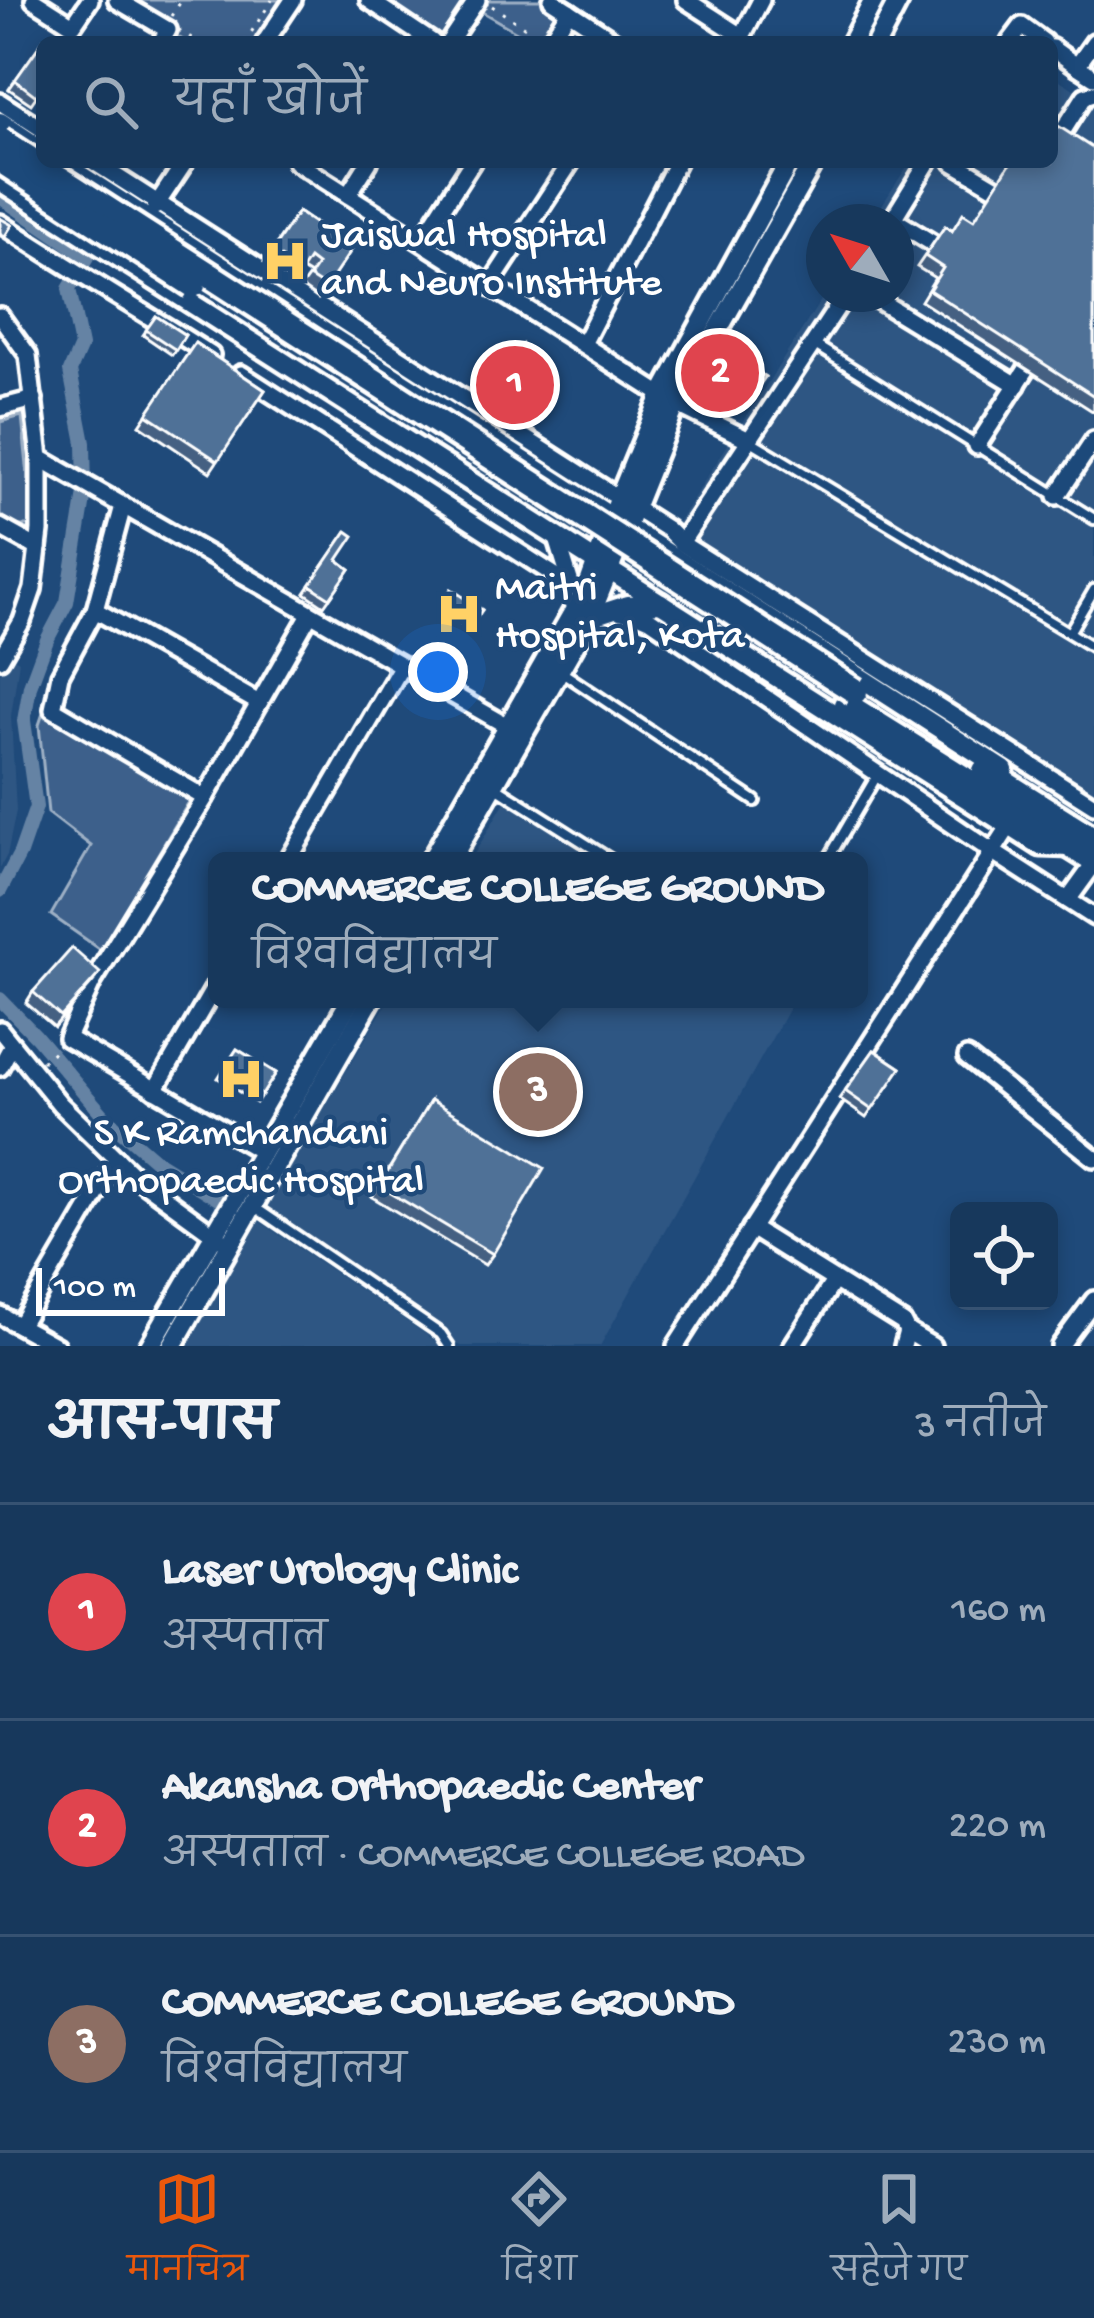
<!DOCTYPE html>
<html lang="hi">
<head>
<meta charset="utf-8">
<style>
  :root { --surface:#17385c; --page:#203f62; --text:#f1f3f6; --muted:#9eacbb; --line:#365272; --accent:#ea580c }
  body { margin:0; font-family:"Gochi Hand","Playpen Sans Deva",sans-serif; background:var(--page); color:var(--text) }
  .controls { position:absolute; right:36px; bottom:36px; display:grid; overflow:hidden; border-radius:18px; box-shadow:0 6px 18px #0003 }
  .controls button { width:108px; height:108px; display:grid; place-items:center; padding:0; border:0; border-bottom:3px solid var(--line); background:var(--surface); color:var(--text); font:60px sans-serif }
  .compass { position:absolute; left:806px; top:204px; width:108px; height:108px; border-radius:50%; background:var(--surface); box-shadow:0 6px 18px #0003; rotate:309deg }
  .scale { position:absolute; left:36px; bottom:30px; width:189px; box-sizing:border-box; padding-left:12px; border:6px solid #fff; border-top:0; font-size:33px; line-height:42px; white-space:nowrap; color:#fff; -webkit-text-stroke:9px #1f4a7a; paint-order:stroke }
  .you { position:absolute; left:438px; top:672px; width:42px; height:42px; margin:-30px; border:9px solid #fff; border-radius:50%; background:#1a73e8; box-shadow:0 0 0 18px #1a73e833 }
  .badge { display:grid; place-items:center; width:78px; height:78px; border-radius:50%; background:var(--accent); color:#fff; font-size:39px; font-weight:700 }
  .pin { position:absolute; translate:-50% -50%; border:6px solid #fff; box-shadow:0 3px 12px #0006 }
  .popup { position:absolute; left:208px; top:852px; width:660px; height:156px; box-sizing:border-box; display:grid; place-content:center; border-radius:18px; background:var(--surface); filter:drop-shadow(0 3px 9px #0005); font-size:39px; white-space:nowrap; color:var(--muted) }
  .popup b { font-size:45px; color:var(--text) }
  .popup::after { content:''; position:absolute; left:50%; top:100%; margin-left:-24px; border:24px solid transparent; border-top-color:var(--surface) }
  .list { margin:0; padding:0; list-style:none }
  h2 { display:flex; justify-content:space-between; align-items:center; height:156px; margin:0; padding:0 48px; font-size:51px }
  h2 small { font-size:39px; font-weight:400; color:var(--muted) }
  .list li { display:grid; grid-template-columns:78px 1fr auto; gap:36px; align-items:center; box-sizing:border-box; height:216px; padding:0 48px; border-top:3px solid var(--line) }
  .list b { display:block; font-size:45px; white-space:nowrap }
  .list p { margin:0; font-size:39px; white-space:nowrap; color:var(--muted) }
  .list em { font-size:39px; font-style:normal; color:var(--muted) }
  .icon { flex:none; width:66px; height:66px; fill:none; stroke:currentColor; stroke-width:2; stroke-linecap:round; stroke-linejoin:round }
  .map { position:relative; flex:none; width:1094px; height:1346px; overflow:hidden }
  .search { position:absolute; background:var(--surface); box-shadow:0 6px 18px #0003; left:36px; right:36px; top:36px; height:132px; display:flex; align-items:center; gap:30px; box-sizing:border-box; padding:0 42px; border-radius:18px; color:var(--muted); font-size:45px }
  .sheet { height:804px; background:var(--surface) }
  nav { display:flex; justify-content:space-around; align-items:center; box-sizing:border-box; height:168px; border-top:3px solid var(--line); background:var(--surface); font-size:33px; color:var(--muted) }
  nav a { display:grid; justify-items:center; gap:6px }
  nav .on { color:var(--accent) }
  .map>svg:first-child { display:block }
</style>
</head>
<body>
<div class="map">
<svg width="1094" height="1346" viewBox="0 0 1094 1346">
  <rect width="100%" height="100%" fill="#1f4a7a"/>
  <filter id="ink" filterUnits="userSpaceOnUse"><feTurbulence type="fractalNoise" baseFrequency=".00833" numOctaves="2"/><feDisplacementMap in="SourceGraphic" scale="24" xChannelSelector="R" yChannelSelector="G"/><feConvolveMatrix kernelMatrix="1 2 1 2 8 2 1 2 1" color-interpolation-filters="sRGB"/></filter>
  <g filter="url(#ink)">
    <!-- built -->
    <g fill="#2e5683">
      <polygon points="1052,75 1094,102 1094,795 675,527 825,294 896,294 896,222 871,222 910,162 1052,162"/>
      <polygon points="10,656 19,661 11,716 16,811 7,855 0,868 0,673"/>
      <polygon points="510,793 623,861 470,861"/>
      <polygon points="389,999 794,999 600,1346 461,1346 263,1212"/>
      <polygon points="256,1219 443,1346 185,1346"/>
    </g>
    <!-- green -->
    <g fill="#3c618b" stroke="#9eb0c5" stroke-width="3">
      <polygon points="121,0 280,0 253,42 186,42"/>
      <polygon points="374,0 551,0 564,9 548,42 534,42 470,5 443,42 438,42"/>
      <polygon points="22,416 33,526 11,526 0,520 0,422"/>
      <polygon points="43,713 190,800 101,950 51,915 91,846 48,813 39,725"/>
    </g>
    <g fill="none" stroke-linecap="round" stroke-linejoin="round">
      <!-- canal -->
      <g stroke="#6583a4" stroke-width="14">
        <polyline points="0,197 88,257 69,289 81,346 70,371 84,443 85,493 67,602 47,640 30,686 24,721 36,807 20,853 0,891"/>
        <polyline points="0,999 36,1036 104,1116 155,1160 231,1207"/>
      </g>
      <!-- service casing -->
      <g stroke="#fff" stroke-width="16">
        <g id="service">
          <polyline points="815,345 1094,519"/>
          <polyline points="751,441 1094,648"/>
          <polyline points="1070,631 1094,590"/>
          <polyline points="562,672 755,801"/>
          <polyline points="493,785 613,861"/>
          <polyline points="827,861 878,774"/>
          <polyline points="256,1208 441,1334 449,1346"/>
        </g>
      </g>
      <!-- minor casing -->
      <g stroke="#fff" stroke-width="24">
        <g id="minor">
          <polyline points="34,0 73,25 90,0"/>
          <polyline points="117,0 168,30 161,42"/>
          <polyline points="369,0 432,42"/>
          <polyline points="552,0 616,42"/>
          <polyline points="686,0 742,36"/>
          <polyline points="265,42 293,0"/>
          <polyline points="449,42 477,0"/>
          <polyline points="549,42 569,11"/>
          <polyline points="739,42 761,0"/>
          <polyline points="1010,42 1022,26 1044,42"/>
          <polyline points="1052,48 1077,66 1094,42"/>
          <polyline points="1077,66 1094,77"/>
          <polyline points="0,102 42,129"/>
          <polyline points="1052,148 1085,96 1094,93"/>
          <polyline points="94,162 667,529 681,543 1094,805"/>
          <polyline points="296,162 676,404 749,440"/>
          <polyline points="953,162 1012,197"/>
          <polyline points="348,195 369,162"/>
          <polyline points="155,207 185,162"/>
          <polyline points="893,219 947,252"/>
          <polyline points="891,222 928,162"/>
          <path d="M0 223C69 269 141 310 211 355"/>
          <polyline points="421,241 472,162"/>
          <polyline points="490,285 571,162"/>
          <polyline points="868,294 1017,385"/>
          <polyline points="0,316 28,355 40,458 40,531 33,589 22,621 0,659"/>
          <polyline points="583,344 677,162"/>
          <polyline points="241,374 590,598"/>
          <polyline points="0,408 34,399"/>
          <polyline points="977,446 1037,353"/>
          <polyline points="40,458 516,731"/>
          <polyline points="1057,496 1094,440"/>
          <polyline points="123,506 95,610 60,675 53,709 205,798"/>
          <polyline points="0,527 38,548"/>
          <polyline points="556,535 572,587"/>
          <polyline points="681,543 846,294"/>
          <polyline points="95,610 259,703"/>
          <polyline points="621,612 636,613 650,619 993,852 1094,917"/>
          <polyline points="288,861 401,667"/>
          <polyline points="1068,900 1094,864"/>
          <polyline points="0,1030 60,1104 133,1175 222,1240"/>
          <polyline points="967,1057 1094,1158"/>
          <polyline points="0,1067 12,1045"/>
          <polyline points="155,1090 217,983"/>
          <polyline points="262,1152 67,1038 92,983 205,798 310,614"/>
          <polyline points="751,1228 903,1323 907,1331 903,1346"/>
          <polyline points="0,1315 56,1346"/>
          <polyline points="20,1325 117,1159"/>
          <polyline points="907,1331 932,1346"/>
          <polyline points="676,1346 1010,825"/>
          <polyline points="792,1346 834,1281"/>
          <polyline points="1060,1346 1094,1300"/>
        </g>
      </g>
      <!-- tertiary casing -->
      <g stroke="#fff" stroke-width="27">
        <g id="tertiary">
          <polyline points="852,42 874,0"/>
          <polyline points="877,42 899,0"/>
          <polyline points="0,122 42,150"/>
          <polyline points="60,162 1004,770"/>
          <polyline points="0,181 1041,846 1071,847"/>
          <polyline points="590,617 627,605 661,603"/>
          <polyline points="431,861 588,586 619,499 662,395 789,162"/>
          <polyline points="450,861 590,617 676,404 813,162"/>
          <polyline points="150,1346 351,999"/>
          <polyline points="172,1346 371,999"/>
        </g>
      </g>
      <!-- primary casing -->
      <g stroke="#fff" stroke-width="33">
        <g id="primary">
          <polyline points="846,705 1094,860"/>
          <polyline points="985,771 1094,840"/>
        </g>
      </g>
      <!-- path -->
      <g stroke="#fff" stroke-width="3" stroke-dasharray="3 9" stroke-linecap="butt">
        <polyline points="492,6 539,37"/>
        <polyline points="171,16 182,0"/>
        <polyline points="179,30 198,42"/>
        <polyline points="245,42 272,0"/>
        <polyline points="42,1062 57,1048"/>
      </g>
      <!-- service -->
      <use href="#service" stroke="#1f4a7a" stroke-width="8"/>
      <!-- minor -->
      <use href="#minor" stroke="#1f4a7a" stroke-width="15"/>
      <!-- tertiary -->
      <use href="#tertiary" stroke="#1f4a7a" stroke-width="18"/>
      <!-- primary -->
      <use href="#primary" stroke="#1f4a7a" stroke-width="24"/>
      <!-- primary-bridge casing -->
      <g stroke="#fff" stroke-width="33" stroke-linecap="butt">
        <g id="primary-bridge">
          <polyline points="0,140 855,691"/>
          <polyline points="0,160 193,285"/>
        </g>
      </g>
      <!-- primary-bridge -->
      <use href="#primary-bridge" stroke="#1f4a7a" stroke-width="24"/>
    </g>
    <!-- wall -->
    <g fill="#456182" stroke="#fff" stroke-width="3">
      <polygon points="42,42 42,88 31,104 9,89"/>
      <polygon points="1094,149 1094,412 921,301 935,278 917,267 945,226 952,230 973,220"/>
      <polygon points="298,212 352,249 318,299 301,287 310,275 302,270 293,282 264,262"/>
      <polygon points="156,316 185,335 172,355 143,335"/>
      <polygon points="195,343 265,390 210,472 140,425"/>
      <polygon points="522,345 532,375 547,385 528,411 517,402 510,412 486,394"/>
      <polygon points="722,348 765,377 746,404 704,375"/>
      <polygon points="347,531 338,560 350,569 324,606 305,593"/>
      <polygon points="451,589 482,610 469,629 439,608"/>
      <polygon points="92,983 54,1027 26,1003 33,992"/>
      <polygon points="237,1049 276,1073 256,1103 218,1078"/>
      <polygon points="874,1050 901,1068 866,1118 839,1099"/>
      <polygon points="431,1100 493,1254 485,1265 372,1197"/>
    </g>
    <!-- building -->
    <g fill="#507197" stroke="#fff" stroke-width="3">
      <polygon points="42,42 42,88 36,96 15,80"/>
      <polygon points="1052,122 1094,149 1094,396 929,290 943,268 925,256 945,226 952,231 963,213 974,220 1011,162 1052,162"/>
      <polygon points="298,212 352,249 326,288 309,277 317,265 309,259 301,271 272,251"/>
      <polygon points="0,218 12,225 5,236 0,233"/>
      <polygon points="156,316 185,335 176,350 146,330"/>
      <polygon points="195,343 265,390 218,461 147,414"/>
      <polygon points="522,345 543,361 532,375 547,385 534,402 523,394 516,404 492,386"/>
      <polygon points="722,348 765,377 752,396 709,367"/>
      <polygon points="347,531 354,536 338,560 350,569 330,598 310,585"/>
      <polygon points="451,589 482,610 473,623 442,603"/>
      <polygon points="72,948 100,973 61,1017 33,992"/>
      <polygon points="237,1049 276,1073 262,1095 223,1070"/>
      <polygon points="874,1050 901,1068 872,1110 845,1091"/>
      <polygon points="431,1100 544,1168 493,1254 379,1186"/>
    </g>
  </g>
  <!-- icons -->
  <defs>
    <g id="hospital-bare" transform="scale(3.6)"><path d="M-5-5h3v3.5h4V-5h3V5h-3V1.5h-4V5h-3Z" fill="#ffd166" stroke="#1f4a7a" stroke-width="2.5" paint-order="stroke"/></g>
  </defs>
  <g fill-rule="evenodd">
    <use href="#hospital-bare" x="285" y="261"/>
    <use href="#hospital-bare" x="459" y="614"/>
    <use href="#hospital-bare" x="241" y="1079"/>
  </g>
  <g text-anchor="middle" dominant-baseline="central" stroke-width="9" stroke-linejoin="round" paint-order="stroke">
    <!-- poi labels -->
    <g font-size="42" fill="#fff" stroke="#1f4a7a" text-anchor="start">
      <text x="321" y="237">Jaiswal Hospital<tspan x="321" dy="48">and Neuro Institute</tspan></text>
      <text x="495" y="590">Maitri<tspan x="495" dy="48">Hospital, Kota</tspan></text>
      <text x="241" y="1135" text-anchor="middle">S K Ramchandani<tspan x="241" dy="48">Orthopaedic Hospital</tspan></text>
    </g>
  </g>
</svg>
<div class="controls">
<button><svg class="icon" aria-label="locate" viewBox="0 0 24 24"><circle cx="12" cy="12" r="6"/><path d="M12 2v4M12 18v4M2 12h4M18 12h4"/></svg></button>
</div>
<svg class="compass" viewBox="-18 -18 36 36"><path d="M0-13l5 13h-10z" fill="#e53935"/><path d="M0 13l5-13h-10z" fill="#9eacbb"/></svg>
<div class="scale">100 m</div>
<div class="you"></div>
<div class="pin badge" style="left:515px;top:385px;background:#e0444e">1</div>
<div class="pin badge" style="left:720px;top:373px;background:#e0444e">2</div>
<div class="pin badge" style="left:538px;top:1092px;background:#8d6e63">3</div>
<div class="popup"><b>COMMERCE COLLEGE GROUND</b>विश्वविद्यालय</div>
<div class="search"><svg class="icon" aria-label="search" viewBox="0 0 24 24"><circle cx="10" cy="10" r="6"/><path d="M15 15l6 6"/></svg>यहाँ खोजें</div>
</div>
<section class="sheet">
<h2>आस-पास<small>3 नतीजे</small></h2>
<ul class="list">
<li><span class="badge" style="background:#e0444e">1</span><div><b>Laser Urology Clinic</b><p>अस्पताल</p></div><em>160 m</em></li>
<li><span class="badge" style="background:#e0444e">2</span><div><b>Akansha Orthopaedic Center</b><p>अस्पताल · COMMERCE COLLEGE ROAD</p></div><em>220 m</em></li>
<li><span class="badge" style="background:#8d6e63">3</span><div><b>COMMERCE COLLEGE GROUND</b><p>विश्वविद्यालय</p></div><em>230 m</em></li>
</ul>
</section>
<nav>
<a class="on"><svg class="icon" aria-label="map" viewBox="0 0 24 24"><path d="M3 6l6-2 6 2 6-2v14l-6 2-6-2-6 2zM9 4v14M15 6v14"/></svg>मानचित्र</a>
<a><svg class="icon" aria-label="directions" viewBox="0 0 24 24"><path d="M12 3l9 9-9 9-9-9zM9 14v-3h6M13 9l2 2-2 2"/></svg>दिशा</a>
<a><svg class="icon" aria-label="saved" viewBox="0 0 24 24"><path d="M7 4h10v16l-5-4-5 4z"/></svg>सहेजे गए</a>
</nav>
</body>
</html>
